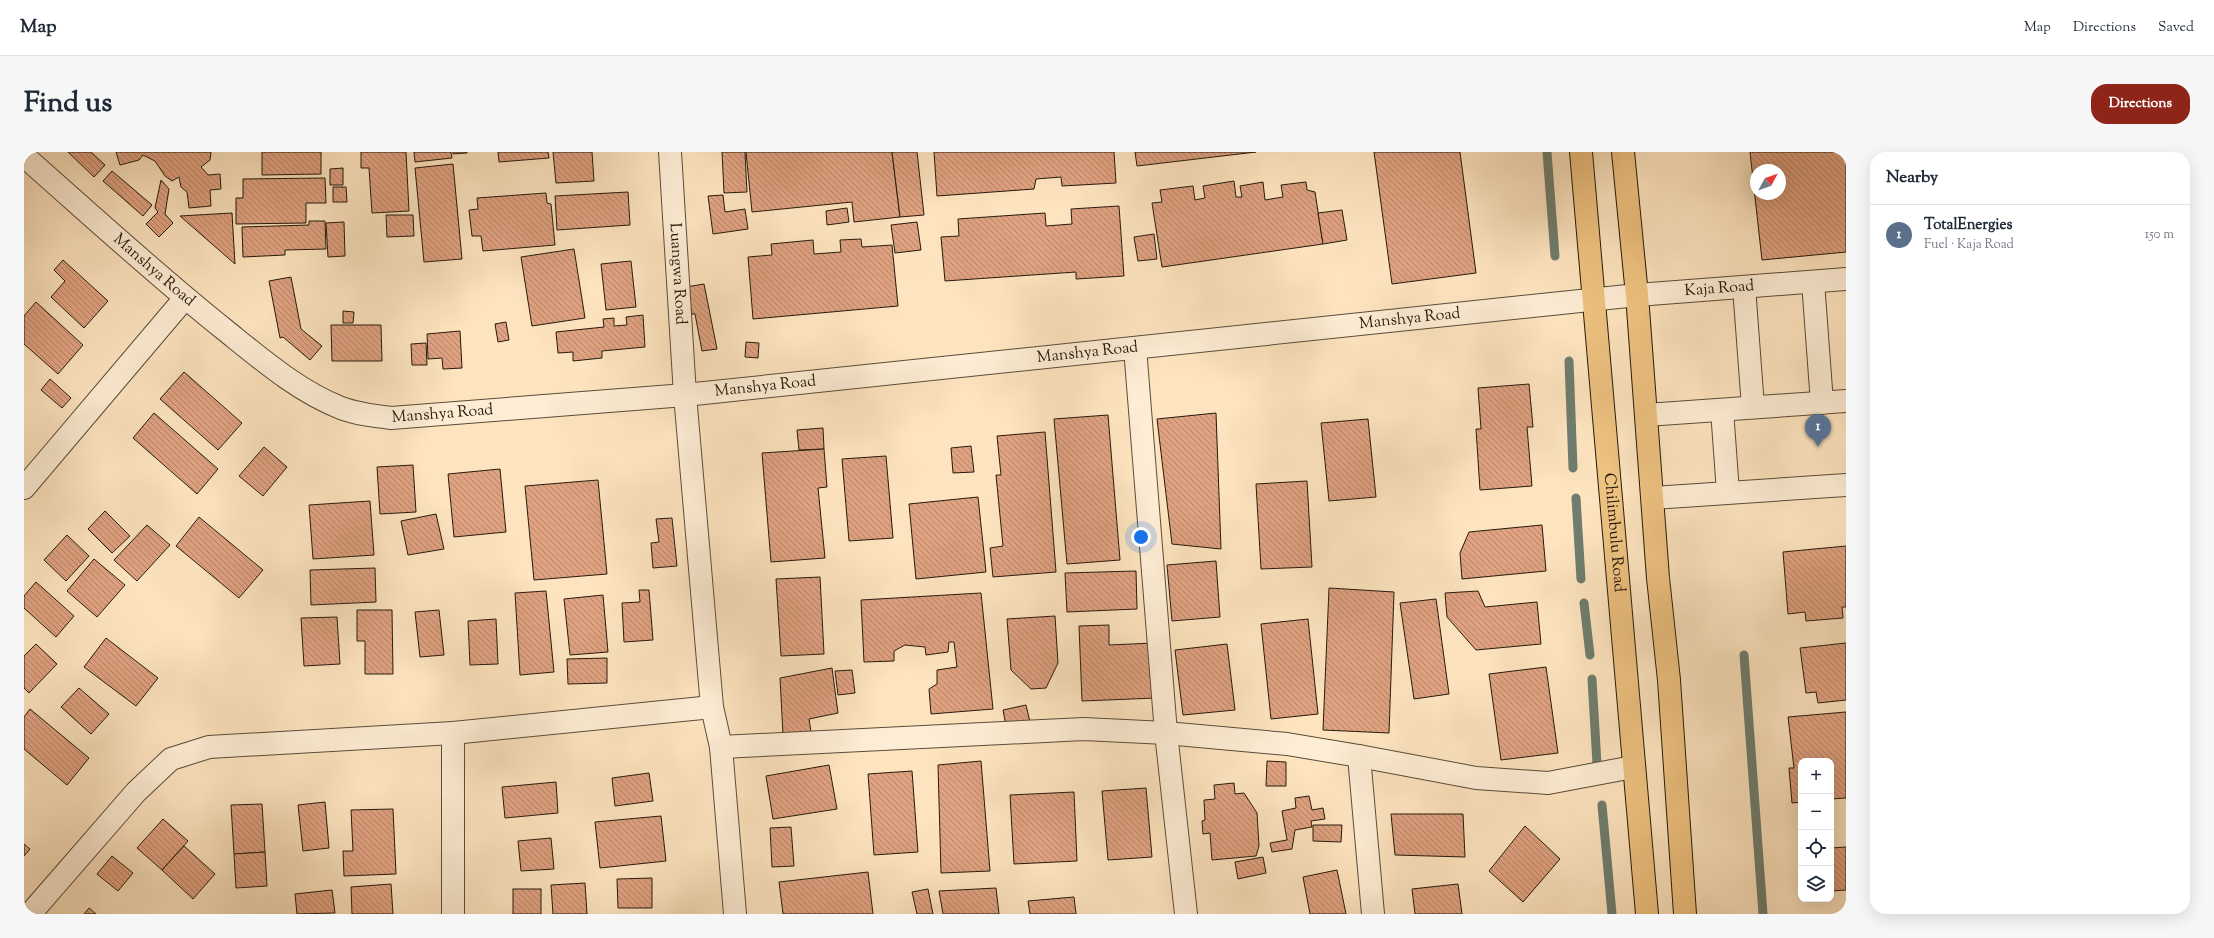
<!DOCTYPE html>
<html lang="en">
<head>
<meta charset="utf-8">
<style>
  :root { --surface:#fff; --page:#f6f6f7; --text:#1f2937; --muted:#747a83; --line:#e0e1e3; --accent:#8f2418 }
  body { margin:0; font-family:"Sorts Mill Goudy",serif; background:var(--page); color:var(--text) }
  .controls { position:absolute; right:12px; bottom:12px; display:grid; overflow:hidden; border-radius:8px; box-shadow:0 4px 16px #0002 }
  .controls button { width:36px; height:36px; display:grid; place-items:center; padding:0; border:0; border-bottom:1px solid var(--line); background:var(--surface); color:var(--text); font:20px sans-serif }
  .compass { position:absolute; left:1726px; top:12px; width:36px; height:36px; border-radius:50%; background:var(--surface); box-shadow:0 4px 16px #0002; rotate:49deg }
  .you { position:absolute; left:1117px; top:385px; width:14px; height:14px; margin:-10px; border:3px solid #fff; border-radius:50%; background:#1a73e8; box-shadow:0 0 0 6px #1a73e833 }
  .badge { display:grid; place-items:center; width:26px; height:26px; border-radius:50%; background:var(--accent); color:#fff; font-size:13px; font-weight:700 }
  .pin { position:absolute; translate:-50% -33px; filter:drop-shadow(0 1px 2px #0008) }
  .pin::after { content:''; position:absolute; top:21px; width:14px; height:12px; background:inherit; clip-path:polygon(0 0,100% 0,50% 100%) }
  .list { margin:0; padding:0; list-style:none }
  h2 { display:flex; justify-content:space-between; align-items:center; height:52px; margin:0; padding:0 16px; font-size:17px }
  h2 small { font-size:13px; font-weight:400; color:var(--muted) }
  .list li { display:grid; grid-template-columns:26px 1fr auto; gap:12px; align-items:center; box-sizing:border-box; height:60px; padding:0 16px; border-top:1px solid var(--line) }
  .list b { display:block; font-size:15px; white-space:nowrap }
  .list p { margin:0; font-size:13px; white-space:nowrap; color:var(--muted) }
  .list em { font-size:13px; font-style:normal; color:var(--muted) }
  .icon { flex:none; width:22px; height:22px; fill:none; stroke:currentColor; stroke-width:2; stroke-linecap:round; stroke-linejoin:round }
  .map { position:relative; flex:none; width:1822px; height:762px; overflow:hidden; border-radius:16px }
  header { display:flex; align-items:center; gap:24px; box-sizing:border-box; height:56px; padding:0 20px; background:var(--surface); border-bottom:1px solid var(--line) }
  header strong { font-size:19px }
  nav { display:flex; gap:22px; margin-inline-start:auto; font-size:14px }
  .intro { display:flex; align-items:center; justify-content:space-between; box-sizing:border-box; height:96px; padding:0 24px }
  h1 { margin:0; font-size:28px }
  .button { padding:10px 18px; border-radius:16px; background:var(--accent); color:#fff; font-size:14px; font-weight:700 }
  main { display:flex; gap:24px; padding:0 24px }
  aside { flex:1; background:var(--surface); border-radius:16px; box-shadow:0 4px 16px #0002 }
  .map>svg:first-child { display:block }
</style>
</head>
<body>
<header>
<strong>Map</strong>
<nav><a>Map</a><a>Directions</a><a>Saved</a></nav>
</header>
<div class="intro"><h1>Find us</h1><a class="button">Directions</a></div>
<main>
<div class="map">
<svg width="1822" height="762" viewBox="0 0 1822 762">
  <defs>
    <pattern id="building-back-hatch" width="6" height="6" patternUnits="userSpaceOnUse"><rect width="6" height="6" fill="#e0a281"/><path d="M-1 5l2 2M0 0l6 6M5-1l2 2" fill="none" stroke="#b58368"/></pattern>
  </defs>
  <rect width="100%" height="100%" fill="#fde4bf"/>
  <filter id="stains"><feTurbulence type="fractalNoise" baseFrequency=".005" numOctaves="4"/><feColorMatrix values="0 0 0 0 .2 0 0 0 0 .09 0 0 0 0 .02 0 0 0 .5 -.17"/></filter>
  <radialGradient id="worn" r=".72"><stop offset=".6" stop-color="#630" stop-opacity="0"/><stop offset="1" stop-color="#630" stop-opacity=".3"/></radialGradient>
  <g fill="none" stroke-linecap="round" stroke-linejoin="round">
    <!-- stream -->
    <g stroke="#6e7d6f" stroke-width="9">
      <polyline points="1523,0 1531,104"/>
      <polyline points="1545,209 1549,316"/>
      <polyline points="1552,346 1557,427"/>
      <polyline points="1560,451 1566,503"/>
      <polyline points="1720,503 1739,762"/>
      <polyline points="1568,527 1573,612"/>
      <polyline points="1578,653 1588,762"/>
    </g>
  </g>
  <!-- building -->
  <g fill="url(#building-back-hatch)" stroke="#251a0c" fill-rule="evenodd">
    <polygon points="44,0 67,0 81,13 70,25"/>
    <polygon points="92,0 187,0 186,8 177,15 184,23 196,22 197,37 186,38 187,54 165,56 163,40 157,35 155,25 148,29 141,24 131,9 119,3 115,8 96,13"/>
    <polygon points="238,0 297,0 297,22 238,23"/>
    <polygon points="337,0 382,0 385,59 348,61 345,16 337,16"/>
    <polygon points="390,0 427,0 428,6 391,10"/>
    <polygon points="429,0 443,0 443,1 429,2"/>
    <polygon points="474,0 524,0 525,6 475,10"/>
    <polygon points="529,0 568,0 570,29 532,31"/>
    <polygon points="698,0 721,0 723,40 700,41"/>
    <polygon points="722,0 868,0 876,65 830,70 828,50 728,60"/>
    <polygon points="868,0 893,0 900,63 876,65"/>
    <polygon points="910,0 1090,0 1092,31 1038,34 1037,25 1012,27 1010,37 913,44"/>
    <polygon points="1111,0 1232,0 1113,14"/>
    <polygon points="1350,0 1436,0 1452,121 1368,132"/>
    <path d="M1726 0H1822V100L1738 108ZM1732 18H1756V42H1732Z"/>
    <polygon points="429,12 438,107 400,110 391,16"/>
    <polygon points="319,16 319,33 306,33 306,17"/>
    <polygon points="88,19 128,53 119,64 79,29"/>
    <polygon points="301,26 302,51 282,51 282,71 212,72 212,46 219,46 219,27"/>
    <polygon points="137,28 145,37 141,62 149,71 135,85 122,72 134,60 131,56"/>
    <polygon points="1210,29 1212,45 1218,45 1216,34 1239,30 1241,48 1259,45 1257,33 1282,30 1283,38 1291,40 1299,92 1138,115 1128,51 1138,50 1136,38 1169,34 1171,48 1181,46 1179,34"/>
    <polygon points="309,35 322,35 323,50 309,50"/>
    <polygon points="604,40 606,73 533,78 531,44"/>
    <polygon points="522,41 523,51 527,52 531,93 459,99 457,84 448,84 445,58 454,57 453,46"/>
    <polygon points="699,43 701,60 721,57 724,77 689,82 684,44"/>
    <polygon points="1095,54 1100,124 1052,127 1052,120 921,129 917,85 935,84 934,67 1021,61 1022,74 1048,72 1047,57"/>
    <polygon points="823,56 825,70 803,73 802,59"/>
    <polygon points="1318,58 1323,88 1299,92 1294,61"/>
    <polygon points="208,61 211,112 156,64"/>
    <polygon points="362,63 389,63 390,84 363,85"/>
    <polygon points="285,69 301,69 302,97 261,98 261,103 219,105 218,75 285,73"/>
    <polygon points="320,70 321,104 304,105 302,71"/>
    <polygon points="893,70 897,98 871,101 867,73"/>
    <polygon points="1130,82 1133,107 1114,109 1110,85"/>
    <polygon points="837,87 838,95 868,93 874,154 729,167 724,105 748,103 747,92 789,88 790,102 817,100 816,88"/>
    <polygon points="550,97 561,166 508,174 497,105"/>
    <polygon points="39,108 84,149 60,176 27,145 41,129 30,118"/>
    <polygon points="607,109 612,155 582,158 577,112"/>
    <polygon points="267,125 277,177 298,194 286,208 259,185 256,186 245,129"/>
    <polygon points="680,132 693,197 678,199 671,162 668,162 662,135"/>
    <polygon points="12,150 59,193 34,222 0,192 0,164"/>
    <polygon points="319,159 330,160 329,171 319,171"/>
    <polygon points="619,163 621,195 578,199 578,206 549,209 549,200 534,201 532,180 580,175 579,167 590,166 590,174 603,173 602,165"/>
    <polygon points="482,170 485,188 474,190 471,172"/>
    <polygon points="307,173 357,173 358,209 308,209"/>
    <polygon points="436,179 438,216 419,217 418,206 404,207 403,182"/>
    <polygon points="722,190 735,191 734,206 721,205"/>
    <polygon points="402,191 403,213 388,213 387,192"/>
    <polygon points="160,220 218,271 194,298 136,247"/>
    <polygon points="26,227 47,246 38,256 17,238"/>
    <polygon points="1505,232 1509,275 1503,275 1508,334 1456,338 1452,277 1457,277 1454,236"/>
    <polygon points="130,261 194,317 173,342 109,286"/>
    <polygon points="1192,261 1197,397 1148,392 1133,267"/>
    <polygon points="1084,263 1096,408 1043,412 1030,267"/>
    <polygon points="1344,267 1352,345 1305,349 1297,271"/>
    <polygon points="799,276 800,297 775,298 773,278"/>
    <polygon points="1021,280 1032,420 969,425 966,396 979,394 972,323 977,323 973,284"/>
    <polygon points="947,294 950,320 929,321 927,296"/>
    <polygon points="240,295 263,315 239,344 215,324"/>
    <polygon points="800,297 803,335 794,336 801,406 747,410 738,301"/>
    <polygon points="862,304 869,386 825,389 818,307"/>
    <polygon points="389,313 392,360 356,362 353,315"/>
    <polygon points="476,317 482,380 430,385 424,322"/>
    <polygon points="574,328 583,422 510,428 501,334"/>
    <polygon points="1283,329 1288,415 1237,417 1232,332"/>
    <polygon points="954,345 962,420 892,427 885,352"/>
    <polygon points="346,349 350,403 289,407 285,353"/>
    <polygon points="81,359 106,384 88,401 64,377"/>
    <polygon points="412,362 420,397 384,403 377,369"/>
    <polygon points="175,365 239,418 215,446 152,394"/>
    <polygon points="648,366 653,414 629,416 627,391 635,390 632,367"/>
    <polygon points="123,373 146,393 113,429 90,408"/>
    <polygon points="1518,373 1522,419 1438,427 1436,401 1445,380"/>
    <polygon points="43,383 65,404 42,429 20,408"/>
    <polygon points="1822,394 1822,455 1818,455 1819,466 1782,469 1781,460 1764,462 1759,400"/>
    <polygon points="70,407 101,433 73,465 43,439"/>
    <polygon points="1192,409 1196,465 1148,469 1143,413"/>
    <polygon points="351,416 352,450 287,453 286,418"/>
    <polygon points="1112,419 1113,457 1043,460 1041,421"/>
    <polygon points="796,425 800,502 757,504 752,427"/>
    <polygon points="12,430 50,464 32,485 0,456 0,444"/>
    <polygon points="1305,436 1370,440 1365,581 1299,578"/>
    <polygon points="615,438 625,438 629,488 600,490 598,451 616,450"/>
    <polygon points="522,439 530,520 496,523 491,441"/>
    <polygon points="1454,439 1461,455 1513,450 1517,492 1452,498 1423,465 1421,441"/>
    <polygon points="957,441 969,557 907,562 905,537 913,532 913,518 933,515 930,490 925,490 924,500 902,503 901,495 881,493 870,499 870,509 840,510 837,448"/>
    <polygon points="579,443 584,500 546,503 540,447"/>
    <polygon points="1412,447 1425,542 1390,547 1376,451"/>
    <polygon points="333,458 368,458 369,522 341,522 341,489 333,489"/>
    <polygon points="415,458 420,503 396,505 391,460"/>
    <polygon points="1031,464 1034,511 1022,536 1007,537 987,518 983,467"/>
    <polygon points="313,465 316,512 280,514 277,466"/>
    <polygon points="472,467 474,512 446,513 444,469"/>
    <polygon points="1284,467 1294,562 1247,567 1237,472"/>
    <polygon points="1085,473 1085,493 1129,491 1132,546 1058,549 1055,474"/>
    <polygon points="82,486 134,526 112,554 60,515"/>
    <polygon points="1822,491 1822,548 1794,551 1792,540 1782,541 1776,496"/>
    <polygon points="12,492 33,512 5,541 0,536 0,504"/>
    <polygon points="1203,492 1211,558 1159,563 1151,498"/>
    <polygon points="583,506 583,531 544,532 543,507"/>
    <polygon points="1522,515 1534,601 1477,608 1465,522"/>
    <polygon points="808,516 814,561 785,567 787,580 759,583 756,526"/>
    <polygon points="828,518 831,541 814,543 811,519"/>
    <polygon points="55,536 85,562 67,582 37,555"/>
    <polygon points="1002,553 1006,570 982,574 979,558"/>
    <polygon points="6,557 65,606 43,633 0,597 0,565"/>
    <polygon points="1822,560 1822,646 1807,647 1807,609 1777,609 1777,650 1768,651 1765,616 1770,616 1764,565"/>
    <polygon points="957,609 966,719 917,721 914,613"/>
    <polygon points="1243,609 1262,610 1262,634 1242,634"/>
    <polygon points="805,613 813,657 749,667 742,624"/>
    <polygon points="888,619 894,700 850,703 844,622"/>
    <polygon points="625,621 629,649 591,654 588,626"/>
    <polygon points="532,630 534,661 481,666 478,635"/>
    <polygon points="1210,631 1211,642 1220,641 1233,661 1235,694 1232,704 1188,708 1186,681 1179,682 1178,669 1181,668 1180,648 1191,647 1190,633"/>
    <polygon points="1122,636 1128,705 1084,708 1078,639"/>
    <polygon points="1050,640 1053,709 990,712 986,643"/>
    <polygon points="1285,644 1288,658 1299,656 1301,667 1287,669 1288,675 1271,678 1268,697 1248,700 1246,691 1263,688 1258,659 1272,656 1271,646"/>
    <polygon points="301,650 305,696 279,699 274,653"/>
    <polygon points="238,652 241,700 210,702 207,653"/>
    <polygon points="369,657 372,722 320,724 319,699 329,699 327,658"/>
    <polygon points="1367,662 1439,662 1441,705 1371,703"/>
    <polygon points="637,664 642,709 576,716 571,670"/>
    <polygon points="139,667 164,689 138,718 113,696"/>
    <polygon points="1289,673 1318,673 1317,690 1289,689"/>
    <polygon points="1501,674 1536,707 1499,750 1465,719"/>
    <polygon points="767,675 770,714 748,715 746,676"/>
    <polygon points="527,686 530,717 497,719 494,689"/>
    <polygon points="0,692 6,697 0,704"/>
    <polygon points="160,694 191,722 169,747 138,718"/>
    <polygon points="1822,695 1822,738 1807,739 1807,696"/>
    <polygon points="241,700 243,734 212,736 210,702"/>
    <polygon points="88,704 109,721 94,739 73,722"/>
    <polygon points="1239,705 1242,721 1214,727 1211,710"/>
    <polygon points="1313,718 1322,762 1286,762 1279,725"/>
    <polygon points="844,720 849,762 759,762 755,730"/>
    <polygon points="628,726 628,756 594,756 593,727"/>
    <polygon points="561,731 563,762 529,762 527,733"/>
    <polygon points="367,732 369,762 328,762 327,735"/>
    <polygon points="1434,732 1438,762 1391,762 1388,737"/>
    <polygon points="972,736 975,762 919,762 915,739"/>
    <rect x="489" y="737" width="28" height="25"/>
    <polygon points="904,737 909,762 893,762 888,740"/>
    <polygon points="308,738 311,761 273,762 271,742"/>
    <polygon points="1050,745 1052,762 1006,762 1004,749"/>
    <polygon points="65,756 72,762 60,762"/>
  </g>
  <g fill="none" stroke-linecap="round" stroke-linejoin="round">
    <!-- minor casing -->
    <g stroke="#5b4c39" stroke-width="24">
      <g id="minor">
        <path id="s1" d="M646 0 661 243 688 555 697 595 711 762"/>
        <path id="s2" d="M0 4C67 63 132 123 201 178 237 207 274 239 317 256 333 262 350 264 367 266L661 243 1613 143 1822 127"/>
        <polyline points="1789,130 1798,251"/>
        <polyline points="1720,135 1729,255"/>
        <polyline points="1111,196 1142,581 1162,762"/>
        <polyline points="1698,258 1704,340"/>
        <polyline points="1622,263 1822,249"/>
        <polyline points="0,336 161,146"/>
        <polyline points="1629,346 1822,333"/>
        <polyline points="697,595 1060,577 1142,581 1263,592 1335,604 1452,626 1524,631 1609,615"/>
        <polyline points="1335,604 1349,762"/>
        <polyline points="6,762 112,640 147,607 185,595 429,581 688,555"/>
        <polyline points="429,762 429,581"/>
      </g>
    </g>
    <!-- major casing -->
    <g stroke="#251a0c" stroke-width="24">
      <g id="major">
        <path id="s3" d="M1557 0 1623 762"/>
        <polyline points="1599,0 1613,143 1634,426 1645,528 1661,762"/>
      </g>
    </g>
    <!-- minor -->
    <use href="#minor" stroke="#feedd5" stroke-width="22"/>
    <!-- major -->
    <use href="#major" stroke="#eec280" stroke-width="22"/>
  </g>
  <g text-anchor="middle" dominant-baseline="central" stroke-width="4" stroke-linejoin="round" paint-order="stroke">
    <!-- street labels -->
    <g font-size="16" fill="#251a0c" stroke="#feedd5">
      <text stroke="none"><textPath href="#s2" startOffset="173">Manshya Road</textPath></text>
      <text stroke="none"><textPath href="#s1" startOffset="122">Luangwa Road</textPath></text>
      <text stroke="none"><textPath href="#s2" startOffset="1792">Kaja Road</textPath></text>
      <text stroke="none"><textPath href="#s2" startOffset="1481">Manshya Road</textPath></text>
      <text stroke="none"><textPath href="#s2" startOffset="1157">Manshya Road</textPath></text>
      <text stroke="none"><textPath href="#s2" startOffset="833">Manshya Road</textPath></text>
      <text stroke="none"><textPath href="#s2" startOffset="509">Manshya Road</textPath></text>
      <text stroke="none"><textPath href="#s3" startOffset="382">Chilimbulu Road</textPath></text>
    </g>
  </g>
  <rect width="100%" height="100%" filter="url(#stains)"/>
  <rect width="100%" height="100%" fill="url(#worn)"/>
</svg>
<div class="controls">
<button>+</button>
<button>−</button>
<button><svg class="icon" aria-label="locate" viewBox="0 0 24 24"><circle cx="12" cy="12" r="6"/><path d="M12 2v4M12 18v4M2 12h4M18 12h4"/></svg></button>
<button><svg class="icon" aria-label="layers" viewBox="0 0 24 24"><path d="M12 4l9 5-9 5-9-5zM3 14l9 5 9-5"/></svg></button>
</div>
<svg class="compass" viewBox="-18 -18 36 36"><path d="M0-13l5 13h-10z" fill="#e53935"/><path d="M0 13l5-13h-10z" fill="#747a83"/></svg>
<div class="you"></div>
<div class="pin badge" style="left:1794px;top:295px;background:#5c6f8a">1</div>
</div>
<aside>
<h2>Nearby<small></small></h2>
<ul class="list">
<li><span class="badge" style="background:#5c6f8a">1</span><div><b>TotalEnergies</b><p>Fuel · Kaja Road</p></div><em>150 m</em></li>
</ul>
</aside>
</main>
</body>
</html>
